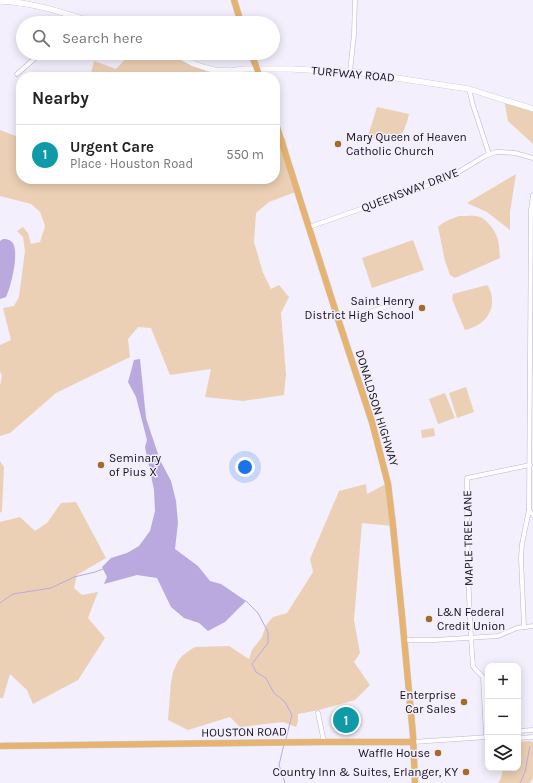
<!DOCTYPE html>
<html lang="en">
<head>
<meta charset="utf-8">
<style>
  :root { --surface:#fff; --page:#f2f2f2; --text:#222; --muted:#767676; --line:#e0e0e0; --accent:#ea580c }
  body { margin:0; font-family:Karla,sans-serif; background:var(--page); color:var(--text) }
  .controls { position:absolute; right:12px; bottom:12px; display:grid; overflow:hidden; border-radius:8px; box-shadow:0 2px 10px #0003 }
  .controls button { width:36px; height:36px; display:grid; place-items:center; padding:0; border:0; border-bottom:1px solid var(--line); background:var(--surface); color:var(--text); font:20px sans-serif }
  .you { position:absolute; left:245px; top:467px; width:14px; height:14px; margin:-10px; border:3px solid #fff; border-radius:50%; background:#1a73e8; box-shadow:0 0 0 6px #1a73e833 }
  .badge { display:grid; place-items:center; width:26px; height:26px; border-radius:50%; background:var(--accent); color:#fff; font-size:13px; font-weight:700 }
  .pin { position:absolute; translate:-50% -50%; border:2px solid #fff; box-shadow:0 1px 4px #0006 }
  .list { margin:0; padding:0; list-style:none }
  h2 { display:flex; justify-content:space-between; align-items:center; height:52px; margin:0; padding:0 16px; font-size:17px }
  h2 small { font-size:13px; font-weight:400; color:var(--muted) }
  .list li { display:grid; grid-template-columns:26px 1fr auto; gap:12px; align-items:center; box-sizing:border-box; height:60px; padding:0 16px; border-top:1px solid var(--line) }
  .list b { display:block; font-size:15px; white-space:nowrap }
  .list p { margin:0; font-size:13px; white-space:nowrap; color:var(--muted) }
  .list em { font-size:13px; font-style:normal; color:var(--muted) }
  .icon { flex:none; width:22px; height:22px; fill:none; stroke:currentColor; stroke-width:2; stroke-linecap:round; stroke-linejoin:round }
  .map { position:relative; flex:none; width:533px; height:783px; overflow:hidden }
  .search { position:absolute; background:var(--surface); box-shadow:0 2px 10px #0003; left:16px; top:16px; width:264px; height:44px; display:flex; align-items:center; gap:10px; box-sizing:border-box; padding:0 14px; border-radius:22px; color:var(--muted); font-size:15px }
  .panel { position:absolute; background:var(--surface); box-shadow:0 2px 10px #0003; left:16px; top:72px; width:264px; height:112px; border-radius:16px }
  .map>svg:first-child { display:block }
</style>
</head>
<body>
<div class="map">
<svg width="533" height="783" viewBox="0 0 533 783">
  <rect width="100%" height="100%" fill="#f3effd"/>
  <!-- green -->
  <g fill="#ecd0b5">
    <polygon points="130,53 173,53 206,68 205,77 90,77 94,61 116,69 130,54"/>
    <polygon points="504,99 533,109 533,144 508,121"/>
    <polygon points="377,107 409,114 407,122 403,132 395,138 384,141 368,136"/>
    <polygon points="0,130 21,138 21,179 203,179 203,181 207,181 208,179 275,179 275,140 285,138 298,191 269,202 256,213 254,242 263,273 271,289 279,285 289,297 281,313 286,374 284,395 243,401 205,397 211,369 170,375 151,328 138,327 128,339 130,357 56,393 10,433 0,436 0,386 2,376 0,371 0,345 11,340 3,308 14,306 19,297 25,251 23,237 17,231 23,227 28,233 31,244 40,242 45,226 40,212 31,204 0,196"/>
    <polygon points="516,174 510,212 510,230 487,212 467,203"/>
    <path d="M459 216C466 216 474 215 480 217 483 218 486 221 488 223 499 235 499 242 500 258L455 278 450 275 445 261 438 227C444 221 451 219 459 216Z"/>
    <polygon points="413,240 424,270 372,288 362,258"/>
    <path d="M487 285C489 287 490 290 491 293 496 312 483 326 465 330L452 299 453 294Z"/>
    <polygon points="466,387 474,412 457,418 449,393"/>
    <polygon points="445,393 455,418 438,424 429,399"/>
    <polygon points="434,428 435,436 422,438 421,430"/>
    <polygon points="0,461 4,467 2,511 0,513"/>
    <polygon points="366,484 367,494 386,484 393,526 362,523 354,620 360,653 354,662 370,685 355,700 319,710 298,714 298,721 296,727 283,722 240,727 230,717 188,730 168,720 171,682 173,672 178,661 182,656 190,650 195,647 229,646 249,659 252,650 262,637 266,625 273,617 287,613 313,572 310,559 339,491"/>
    <polygon points="76,502 106,558 77,575 74,588 82,595 98,592 88,618 105,638 78,680 33,704 27,690 10,674 3,698 0,698 0,522 20,517 35,531 47,523 61,503"/>
    <polygon points="529,741 533,742 533,778 530,783 498,783 501,778 503,768 518,768 518,742"/>
  </g>
  <!-- water -->
  <g fill="#baa9df">
    <path d="M3 239C6 239 9 239 12 242 20 251 11 286 6 297L0 299V241Z"/>
    <polygon points="140,359 146,418 160,460 171,481 176,501 178,523 175,549 198,566 210,581 221,584 246,601 225,622 208,631 199,623 184,618 171,607 157,578 137,575 104,584 107,577 102,567 111,558 127,553 139,546 150,531 155,511 154,490 145,447 147,440 136,397 128,382 134,360"/>
  </g>
  <g fill="none" stroke-linecap="round" stroke-linejoin="round">
    <!-- stream -->
    <g stroke="#baa9df" stroke-width="1">
      <polyline points="246,601 258,613 268,632 268,643 252,664 256,672 266,678 274,693 285,702 292,715 286,739"/>
      <polyline points="0,603 13,594 51,588 74,577 95,572 103,569"/>
      <polyline points="284,744 279,765 285,783"/>
      <polyline points="520,783 525,772 530,746"/>
    </g>
    <!-- minor casing -->
    <g stroke="#bdb3d5" stroke-width="5">
      <g id="minor">
        <polyline points="68,23 70,15"/>
        <polyline points="350,71 354,35 355,0"/>
        <polyline points="17,74 41,53"/>
        <polyline points="469,89 473,105 489,154"/>
        <polyline points="309,227 441,181 452,176 485,156 496,152 501,152 515,153 533,158"/>
        <polyline points="361,315 396,303"/>
        <polyline points="529,510 533,515"/>
        <polyline points="524,627 521,558 522,544 529,510 531,209 533,195"/>
        <polyline points="404,640 435,640 498,636 517,628 533,626"/>
        <polyline points="318,713 324,742"/>
        <polyline points="518,731 533,730"/>
        <path d="M486 736 483 677 475 669 473 666C468 603 467 541 467 478L530 465"/>
        <polyline points="518,738 533,737"/>
        <polyline points="413,742 488,737"/>
      </g>
    </g>
    <!-- secondary casing -->
    <g stroke="#bdb3d5" stroke-width="6">
      <g id="secondary">
        <path d="M0 1C32 2 65 13 95 23"/>
        <polyline points="173,53 194,64 206,68 214,70 230,71 245,69 293,69 326,71 350,71 469,89 533,109"/>
      </g>
    </g>
    <!-- primary casing -->
    <g stroke="#d0cfd2" stroke-width="7">
      <g id="primary">
        <polyline points="234,0 241,23"/>
        <polyline points="251,53 260,77"/>
        <polyline points="275,121 339,322 372,422 388,484 393,526 402,616 413,735 415,783"/>
        <polyline points="0,746 324,742 413,742"/>
      </g>
    </g>
    <!-- minor -->
    <use href="#minor" stroke="#fff" stroke-width="4"/>
    <!-- secondary -->
    <use href="#secondary" stroke="#fff" stroke-width="5.5"/>
    <!-- primary -->
    <use href="#primary" stroke="#e6b470" stroke-width="6"/>
  </g>
  <!-- markers -->
  <g fill="#a46a2a" stroke="#f3effd" stroke-width="1.5">
    <circle cx="338" cy="144" r="4"/>
    <circle cx="422" cy="308" r="4"/>
    <circle cx="101" cy="465" r="4"/>
    <circle cx="429" cy="619" r="4"/>
    <circle cx="464" cy="702" r="4"/>
    <circle cx="438" cy="753" r="4"/>
    <circle cx="466" cy="772" r="4"/>
  </g>
  <g text-anchor="middle" dominant-baseline="central" stroke-width="3" stroke-linejoin="round" paint-order="stroke">
    <!-- street labels -->
    <g font-size="12" fill="#14101c" stroke="#f3effd">
      <text transform="translate(353 74) rotate(5)">TURFWAY ROAD</text>
      <text transform="translate(410 190) rotate(-21)">QUEENSWAY DRIVE</text>
      <text transform="translate(377 408) rotate(73)">DONALDSON HIGHWAY</text>
      <text transform="translate(468 538) rotate(-91)">MAPLE TREE LANE</text>
      <text transform="translate(244 732) rotate(-1)">HOUSTON ROAD</text>
    </g>
    <!-- poi labels -->
    <g font-size="12" fill="#14101c" stroke="#f3effd" text-anchor="end">
      <text x="346" y="137" text-anchor="start">Mary Queen of Heaven<tspan x="346" dy="14">Catholic Church</tspan></text>
      <text x="414" y="301">Saint Henry<tspan x="414" dy="14">District High School</tspan></text>
      <text x="109" y="458" text-anchor="start">Seminary<tspan x="109" dy="14">of Pius X</tspan></text>
      <text x="437" y="612" text-anchor="start">L&amp;N Federal<tspan x="437" dy="14">Credit Union</tspan></text>
      <text x="456" y="695">Enterprise<tspan x="456" dy="14">Car Sales</tspan></text>
      <text x="430" y="753">Waffle House</text>
      <text x="458" y="772">Country Inn &amp; Suites, Erlanger, KY</text>
    </g>
  </g>
</svg>
<div class="controls">
<button>+</button>
<button>−</button>
<button><svg class="icon" aria-label="layers" viewBox="0 0 24 24"><path d="M12 4l9 5-9 5-9-5zM3 14l9 5 9-5"/></svg></button>
</div>
<div class="you"></div>
<div class="pin badge" style="left:346px;top:720px;background:#0f9aa8">1</div>
<div class="search"><svg class="icon" aria-label="search" viewBox="0 0 24 24"><circle cx="10" cy="10" r="6"/><path d="M15 15l6 6"/></svg>Search here</div>
<section class="panel">
<h2>Nearby<small></small></h2>
<ul class="list">
<li><span class="badge" style="background:#0f9aa8">1</span><div><b>Urgent Care</b><p>Place · Houston Road</p></div><em>550 m</em></li>
</ul>
</section>
</div>
</body>
</html>
